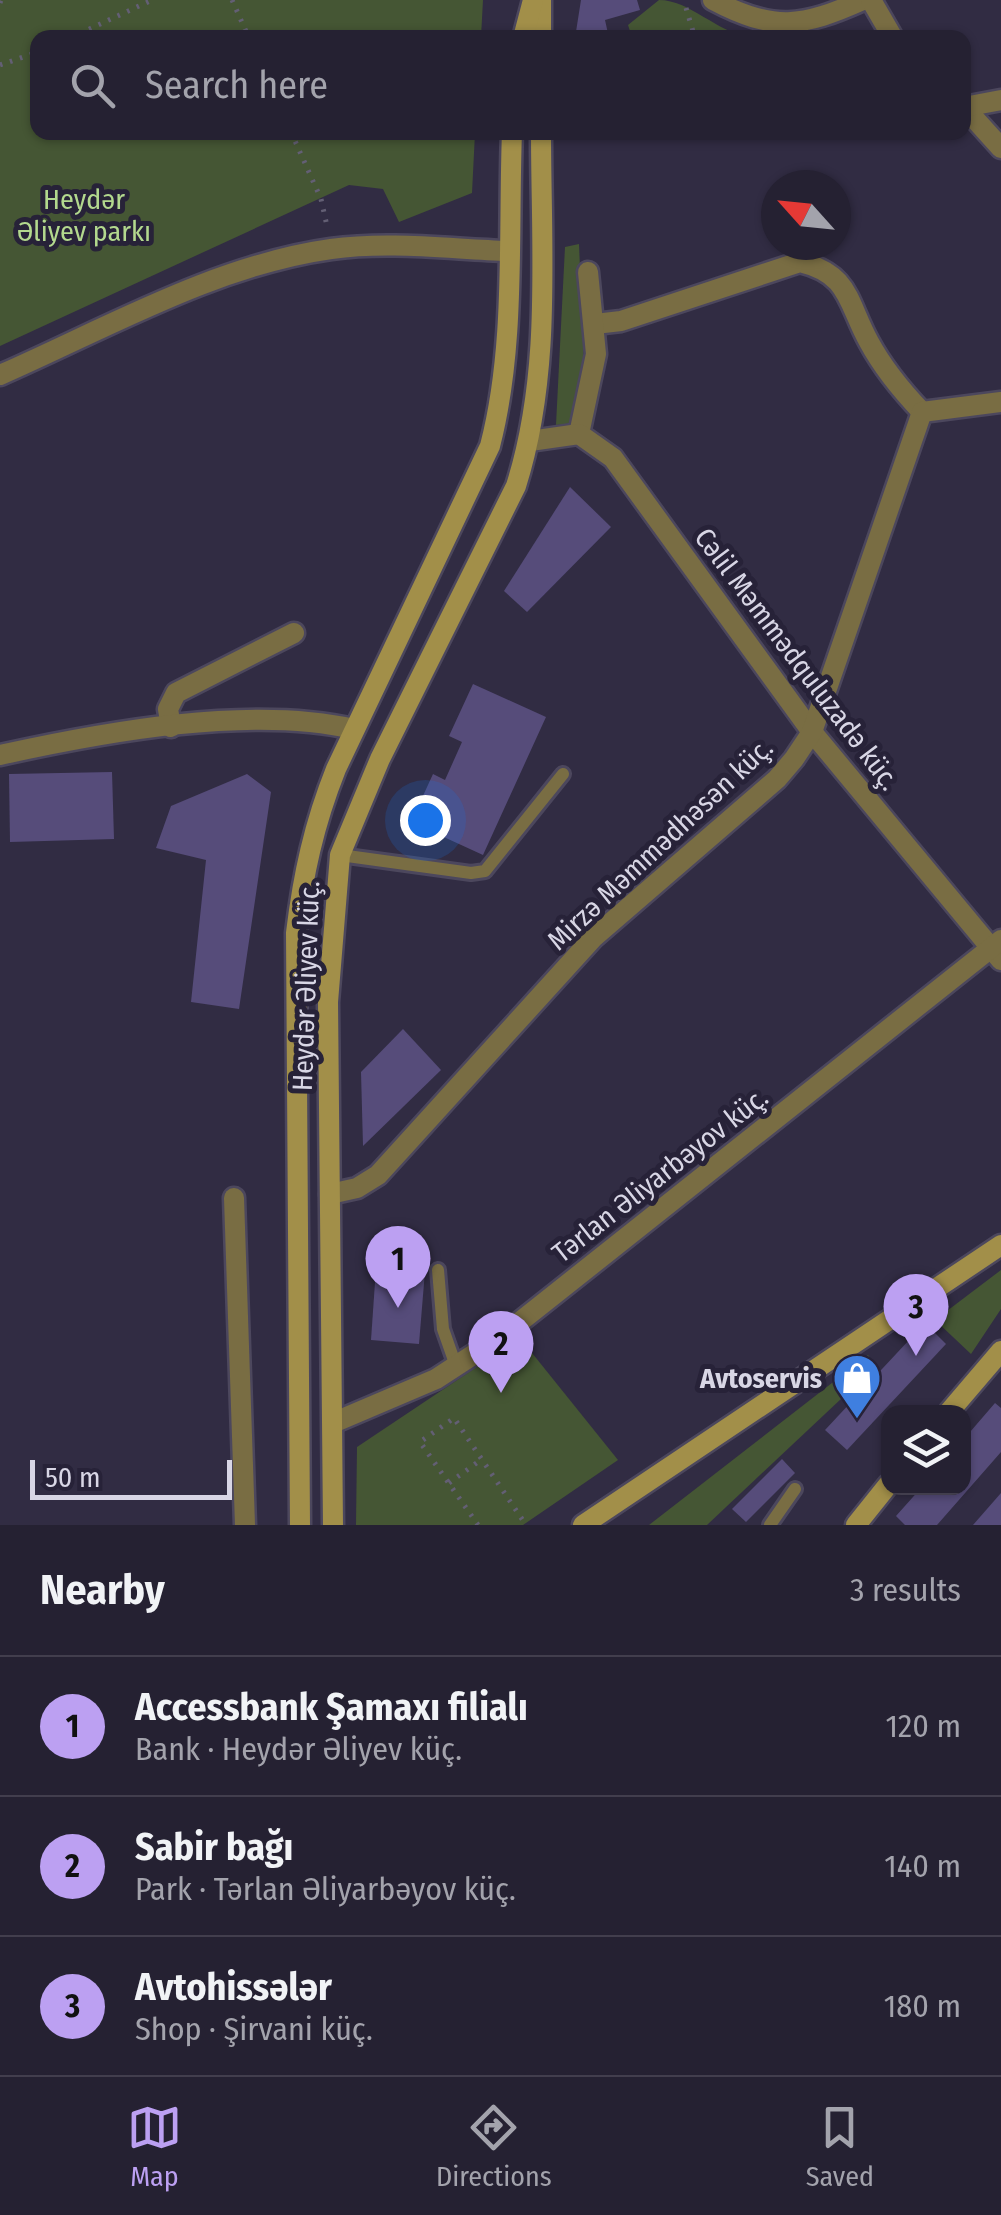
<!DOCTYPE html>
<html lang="en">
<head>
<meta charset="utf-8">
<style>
  :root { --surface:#252132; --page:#312e3e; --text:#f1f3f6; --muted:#a3a3ac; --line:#423e4d; --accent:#bca0f2 }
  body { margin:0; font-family:"Fira Sans Condensed",sans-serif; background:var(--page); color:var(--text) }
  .controls { position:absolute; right:30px; bottom:30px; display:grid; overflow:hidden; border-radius:20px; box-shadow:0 2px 8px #0004 }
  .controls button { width:90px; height:90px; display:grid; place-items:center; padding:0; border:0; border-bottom:2px solid var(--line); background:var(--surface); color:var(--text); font:50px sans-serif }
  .compass { position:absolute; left:761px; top:170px; width:90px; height:90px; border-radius:50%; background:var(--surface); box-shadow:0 2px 8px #0004; rotate:297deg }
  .scale { position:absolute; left:30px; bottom:25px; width:202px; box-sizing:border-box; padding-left:10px; border:5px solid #d8d6e5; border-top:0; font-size:28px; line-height:35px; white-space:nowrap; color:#d8d6e5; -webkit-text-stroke:8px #272238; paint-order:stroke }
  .you { position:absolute; left:425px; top:820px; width:35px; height:35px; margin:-25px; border:8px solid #fff; border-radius:50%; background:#1a73e8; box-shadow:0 0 0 15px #1a73e833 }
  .badge { display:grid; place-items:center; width:65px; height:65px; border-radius:50%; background:var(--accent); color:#111; font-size:32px; font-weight:700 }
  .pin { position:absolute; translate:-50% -82px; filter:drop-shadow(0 2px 5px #0008) }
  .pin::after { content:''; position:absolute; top:52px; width:35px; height:30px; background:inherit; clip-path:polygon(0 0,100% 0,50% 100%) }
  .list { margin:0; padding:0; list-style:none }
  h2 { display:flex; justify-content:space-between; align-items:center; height:130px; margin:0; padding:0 40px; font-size:42px }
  h2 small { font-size:32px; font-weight:400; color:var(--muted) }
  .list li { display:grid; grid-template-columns:65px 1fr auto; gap:30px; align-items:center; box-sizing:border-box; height:140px; padding:0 40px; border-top:2px solid var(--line) }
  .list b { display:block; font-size:38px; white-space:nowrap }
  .list p { margin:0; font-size:32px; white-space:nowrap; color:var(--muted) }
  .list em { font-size:32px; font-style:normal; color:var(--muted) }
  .icon { flex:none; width:55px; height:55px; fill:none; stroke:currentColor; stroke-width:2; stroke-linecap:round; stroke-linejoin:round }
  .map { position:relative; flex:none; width:1001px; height:1525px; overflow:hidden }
  .search { position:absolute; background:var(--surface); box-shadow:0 2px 8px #0004; left:30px; right:30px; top:30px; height:110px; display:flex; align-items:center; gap:25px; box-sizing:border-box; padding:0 35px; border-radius:20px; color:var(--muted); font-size:38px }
  .sheet { height:550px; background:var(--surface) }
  nav { display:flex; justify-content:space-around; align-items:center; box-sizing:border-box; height:140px; border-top:2px solid var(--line); background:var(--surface); font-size:28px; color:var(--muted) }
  nav a { display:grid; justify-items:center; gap:5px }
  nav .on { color:var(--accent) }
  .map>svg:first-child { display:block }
</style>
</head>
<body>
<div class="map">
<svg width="1001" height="1525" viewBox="0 0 1001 1525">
  <rect width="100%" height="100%" fill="#312c43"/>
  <!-- green -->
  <g fill="#455634">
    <polygon points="0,0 483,0 481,37 38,38 38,132 475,133 472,193 399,222 383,189 349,185 0,346"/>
    <path d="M659 0C690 0 716 32 749 37H632L628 25Z"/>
    <polygon points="579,244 584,363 574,423 556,425 565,247"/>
    <polygon points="1001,1270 1001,1309 971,1354 935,1320"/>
    <polygon points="520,1338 618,1460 523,1525 356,1525 357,1447"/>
    <polygon points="868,1355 876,1366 707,1525 649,1525"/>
  </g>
  <!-- building -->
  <g fill="#564c7a">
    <polygon points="581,0 637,0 640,10 605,20 609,38 575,38"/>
    <polygon points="570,487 611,527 527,612 504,591"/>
    <polygon points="473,684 546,717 483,855 411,822 433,774 445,780 462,742 449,736"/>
    <polygon points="112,772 114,839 10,842 9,774"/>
    <polygon points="247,774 271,792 239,1009 191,1002 206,860 156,848 171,806"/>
    <polygon points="403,1029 441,1070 363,1146 361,1072"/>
    <polygon points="376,1268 425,1271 419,1344 371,1340"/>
    <polygon points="925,1323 946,1344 847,1450 825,1430"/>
    <polygon points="995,1403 1001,1408 1001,1452 937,1525 905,1525 896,1516 921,1488 964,1488 964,1439"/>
    <polygon points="782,1459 795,1473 746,1522 732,1509"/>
    <polygon points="1001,1493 1001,1525 973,1525"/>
  </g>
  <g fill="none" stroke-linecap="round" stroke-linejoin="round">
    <!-- lane casing -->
    <g stroke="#4c475d" stroke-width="18">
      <g id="lane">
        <polyline points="340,855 471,873 485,871 563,774"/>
        <polyline points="438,1270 443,1329 456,1366"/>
        <polyline points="770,1525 795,1489"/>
      </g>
    </g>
    <!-- street casing -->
    <g stroke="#4c475d" stroke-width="25">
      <g id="street">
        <path d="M713 0C773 32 803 27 863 0"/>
        <polyline points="871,0 893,38"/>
        <polyline points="964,107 1001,148"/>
        <polyline points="964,107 1001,100"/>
        <path d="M595 324 621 321 800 262C850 274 847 302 869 342 883 368 902 391 922 412"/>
        <path d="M0 375C105 329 216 265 331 249 389 241 449 249 508 251"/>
        <polyline points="579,434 596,354 588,272"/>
        <polyline points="530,441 579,434 613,458 812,732 1001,960"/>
        <polyline points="171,727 168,709 176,693 294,633"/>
        <path d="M0 755C104 732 250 705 354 729"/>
        <polyline points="330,1194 357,1188 378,1175 593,938 777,779 794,759 812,732 922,412 1001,402"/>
        <polyline points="234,1198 245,1525"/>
        <polyline points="335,1422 436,1379 502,1336 1001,940"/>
      </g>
    </g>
    <!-- secondary casing -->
    <g stroke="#4c475d" stroke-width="25">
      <g id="secondary">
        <polyline points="541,0 541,38"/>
        <polyline points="523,38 533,0"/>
        <polyline points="949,1412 1001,1351"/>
        <path d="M300 1525 296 933C303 875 314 824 336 769L490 446C516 346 508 235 512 132"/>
        <path d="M333 1525 328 1002 340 855 380 759 516 486C552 372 541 251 541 132"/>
        <polyline points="583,1525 1001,1245"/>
        <polyline points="856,1525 888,1485"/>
      </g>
    </g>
    <!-- path -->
    <g stroke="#635f74" stroke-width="5" stroke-dasharray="2.5 8" stroke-linecap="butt">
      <polyline points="232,0 249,38"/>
      <polyline points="0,3 1,0"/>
      <polyline points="686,8 695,38"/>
      <polyline points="70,38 152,0"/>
      <polyline points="0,65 38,52"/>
      <polyline points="291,132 321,199 327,226"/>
      <polyline points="449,1483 482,1459"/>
      <polyline points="478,1525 420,1442 454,1418 526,1525"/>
    </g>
    <!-- lane -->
    <use href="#lane" stroke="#796d43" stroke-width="12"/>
    <!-- street -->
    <use href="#street" stroke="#796d43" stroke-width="20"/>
    <!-- secondary -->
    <use href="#secondary" stroke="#a28f49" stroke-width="20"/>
  </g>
  <!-- icons -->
  <defs>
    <g id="shop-pin" transform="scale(2.5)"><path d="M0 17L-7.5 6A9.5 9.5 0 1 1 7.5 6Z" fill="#3f7fe0" stroke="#272238"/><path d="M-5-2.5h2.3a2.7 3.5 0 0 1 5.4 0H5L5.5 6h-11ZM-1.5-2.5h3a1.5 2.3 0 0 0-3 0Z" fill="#fff"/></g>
  </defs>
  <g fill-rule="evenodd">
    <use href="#shop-pin" x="857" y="1378"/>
  </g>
  <g text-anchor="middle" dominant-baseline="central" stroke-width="10" stroke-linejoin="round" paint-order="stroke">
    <!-- park labels -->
    <g font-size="28" fill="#b3d98e" stroke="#272238">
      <text x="84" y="199">Heydər<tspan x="84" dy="32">Əliyev parkı</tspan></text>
    </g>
    <!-- street labels -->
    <g font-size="28" fill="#d8d6e5" stroke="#272238">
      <text transform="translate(797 659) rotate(53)">Cəlil Məmmədquluzadə küç.</text>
      <text transform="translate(660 844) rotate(-43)">Mirzə Məmmədhəsən küç.</text>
      <text transform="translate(306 986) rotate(-88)">Heydər Əliyev küç.</text>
      <text transform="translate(660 1175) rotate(-38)">Tərlan Əliyarbəyov küç.</text>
    </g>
    <!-- poi labels -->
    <g font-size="28" font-weight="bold" fill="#d8d6e5" stroke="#272238" text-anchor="end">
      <text x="822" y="1378">Avtoservis</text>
    </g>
  </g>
</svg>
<div class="controls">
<button><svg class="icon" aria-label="layers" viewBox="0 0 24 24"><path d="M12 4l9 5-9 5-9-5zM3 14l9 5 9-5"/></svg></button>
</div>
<svg class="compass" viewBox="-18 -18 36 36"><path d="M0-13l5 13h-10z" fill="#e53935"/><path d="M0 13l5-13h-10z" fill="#a3a3ac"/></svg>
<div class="scale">50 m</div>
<div class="you"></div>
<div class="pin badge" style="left:398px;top:1308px">1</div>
<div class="pin badge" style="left:501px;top:1393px">2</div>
<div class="pin badge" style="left:916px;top:1356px">3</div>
<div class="search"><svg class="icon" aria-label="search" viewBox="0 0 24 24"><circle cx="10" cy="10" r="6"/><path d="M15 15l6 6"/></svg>Search here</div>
</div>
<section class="sheet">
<h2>Nearby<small>3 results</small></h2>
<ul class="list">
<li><span class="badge">1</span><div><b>Accessbank Şamaxı filialı</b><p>Bank · Heydər Əliyev küç.</p></div><em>120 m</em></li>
<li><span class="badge">2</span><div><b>Sabir bağı</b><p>Park · Tərlan Əliyarbəyov küç.</p></div><em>140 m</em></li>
<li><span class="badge">3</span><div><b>Avtohissələr</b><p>Shop · Şirvani küç.</p></div><em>180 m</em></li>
</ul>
</section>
<nav>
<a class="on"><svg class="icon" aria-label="map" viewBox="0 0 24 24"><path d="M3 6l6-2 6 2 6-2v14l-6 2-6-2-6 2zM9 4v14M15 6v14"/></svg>Map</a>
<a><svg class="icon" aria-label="directions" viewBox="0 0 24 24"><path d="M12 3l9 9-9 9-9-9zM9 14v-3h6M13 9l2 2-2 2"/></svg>Directions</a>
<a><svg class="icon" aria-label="saved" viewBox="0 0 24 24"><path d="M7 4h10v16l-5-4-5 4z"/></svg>Saved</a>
</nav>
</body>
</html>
